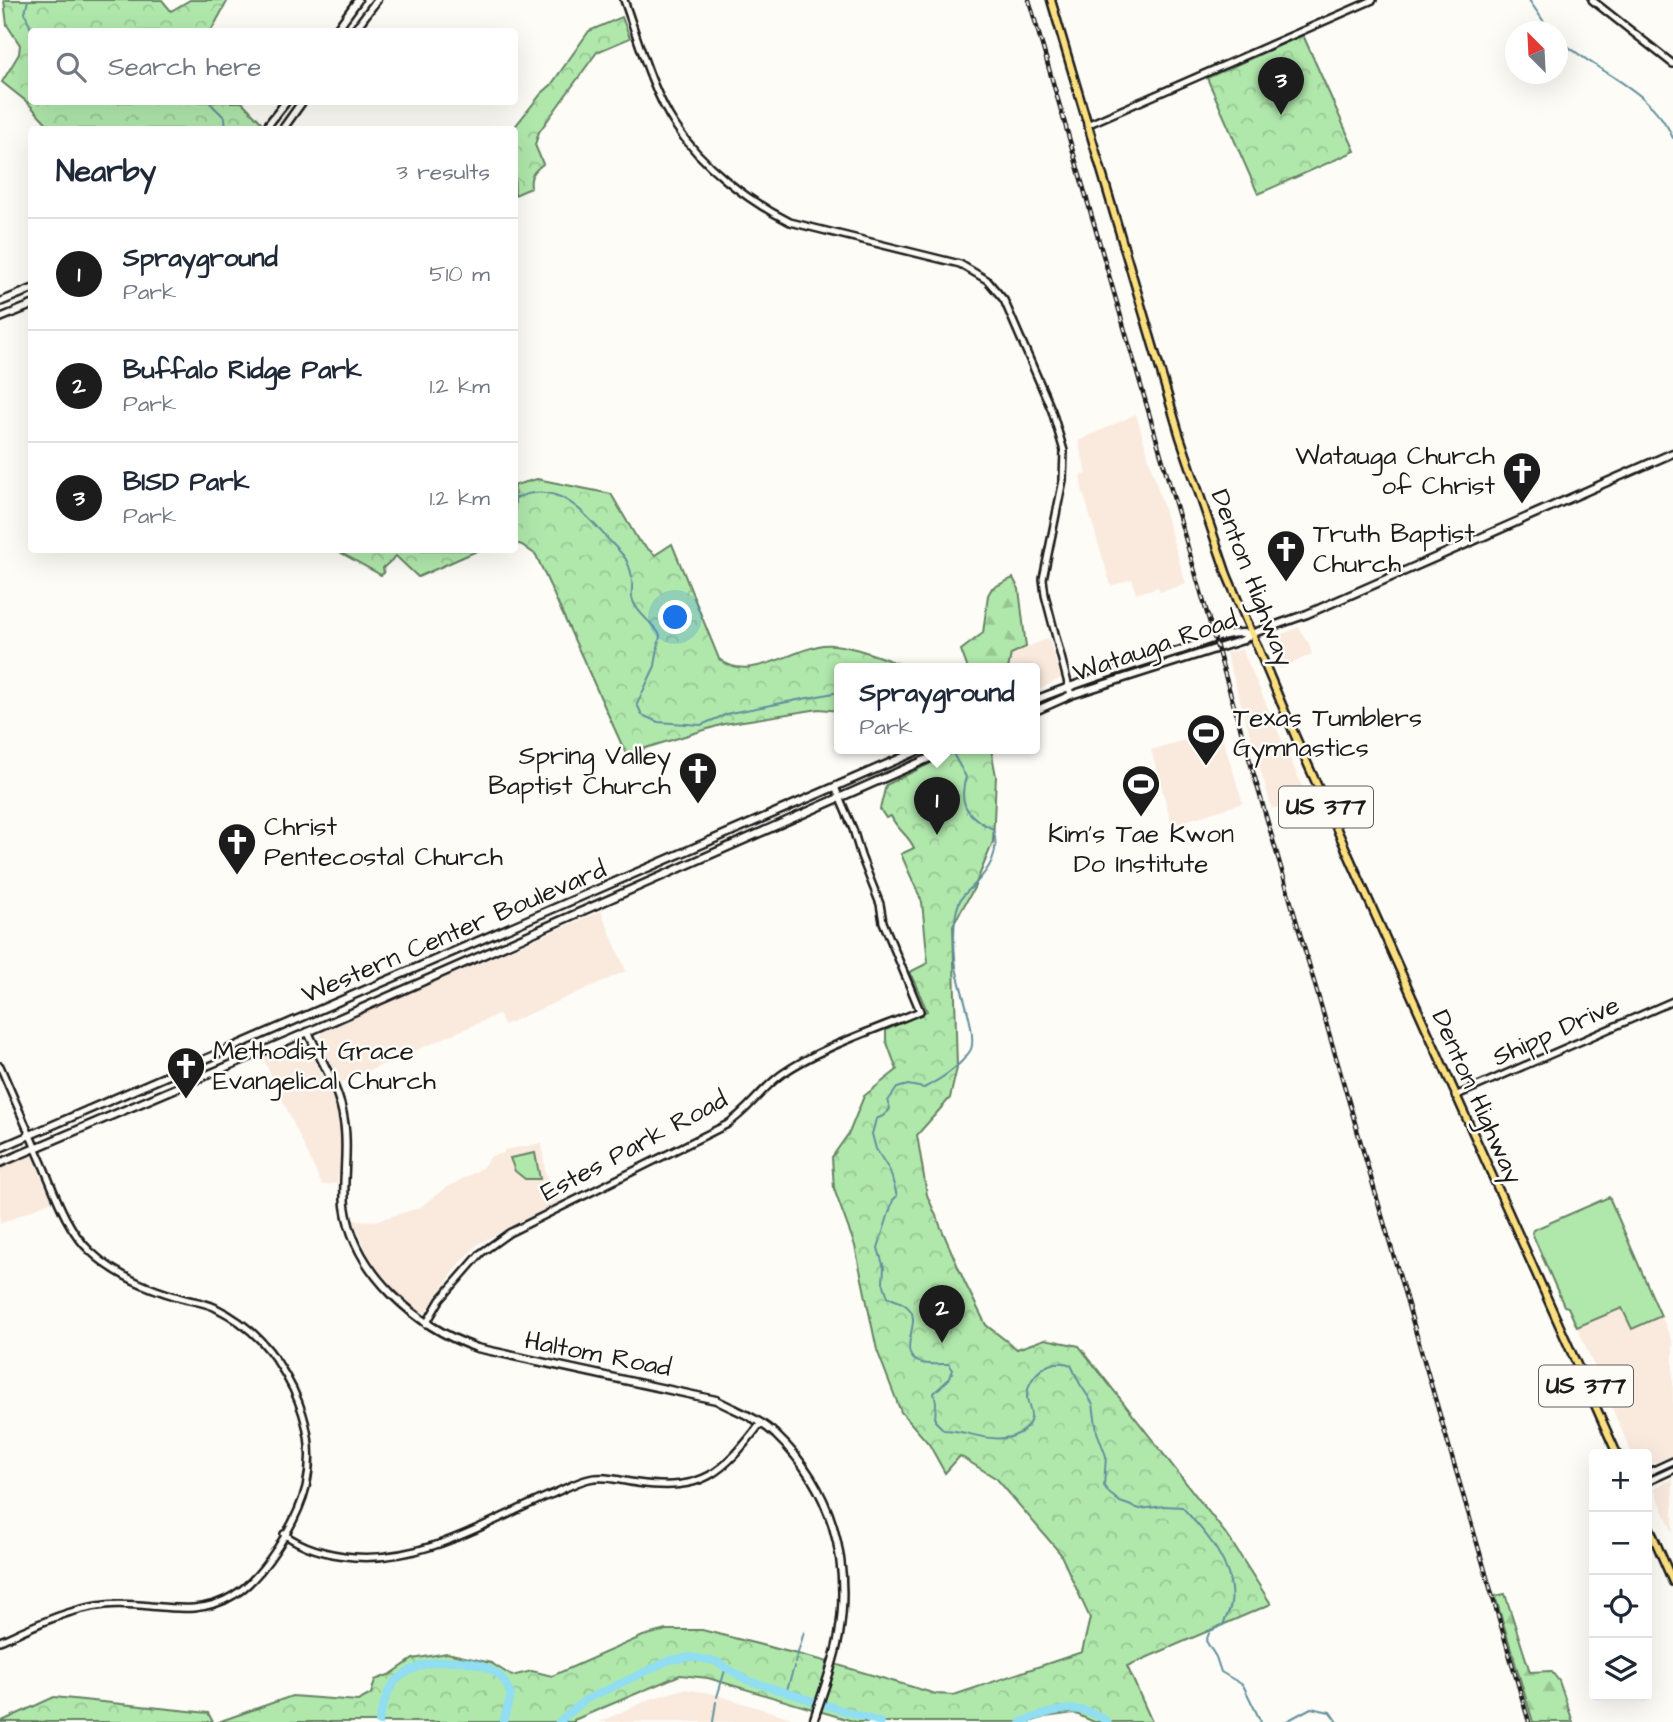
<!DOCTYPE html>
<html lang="en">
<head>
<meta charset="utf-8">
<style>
  :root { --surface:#fff; --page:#f2f2f3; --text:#1f2937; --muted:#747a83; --line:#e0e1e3; --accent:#1c1c1c }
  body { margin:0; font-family:"Architects Daughter",sans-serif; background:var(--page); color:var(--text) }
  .controls { position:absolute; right:21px; bottom:21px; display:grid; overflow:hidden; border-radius:7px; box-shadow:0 7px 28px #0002 }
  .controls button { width:63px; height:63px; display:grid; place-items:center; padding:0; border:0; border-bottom:2px solid var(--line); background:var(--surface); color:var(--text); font:35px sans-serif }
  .compass { position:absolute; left:1505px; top:21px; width:63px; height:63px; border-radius:50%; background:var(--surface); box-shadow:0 7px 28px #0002; rotate:336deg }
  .you { position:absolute; left:676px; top:618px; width:24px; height:24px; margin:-18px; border:5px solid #fff; border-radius:50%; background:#1a73e8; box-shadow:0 0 0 10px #1a73e833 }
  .badge { display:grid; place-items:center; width:46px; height:46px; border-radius:50%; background:var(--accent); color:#fff; font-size:23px; font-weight:700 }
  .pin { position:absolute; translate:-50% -58px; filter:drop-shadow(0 2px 4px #0008) }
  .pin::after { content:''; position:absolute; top:37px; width:24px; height:21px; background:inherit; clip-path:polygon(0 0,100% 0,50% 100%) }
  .popup { position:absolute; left:834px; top:663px; width:206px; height:91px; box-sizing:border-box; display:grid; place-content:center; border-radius:7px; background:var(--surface); filter:drop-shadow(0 2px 5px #0005); font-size:23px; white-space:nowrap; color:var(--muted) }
  .popup b { font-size:26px; color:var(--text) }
  .popup::after { content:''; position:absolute; left:50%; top:100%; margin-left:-14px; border:14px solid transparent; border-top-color:var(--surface) }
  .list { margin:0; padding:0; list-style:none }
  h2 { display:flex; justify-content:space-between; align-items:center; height:91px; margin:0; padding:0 28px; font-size:30px }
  h2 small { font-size:23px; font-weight:400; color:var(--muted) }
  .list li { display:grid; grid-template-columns:46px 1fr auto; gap:21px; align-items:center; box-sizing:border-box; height:112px; padding:0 28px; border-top:2px solid var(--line) }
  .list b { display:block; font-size:26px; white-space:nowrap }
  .list p { margin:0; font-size:23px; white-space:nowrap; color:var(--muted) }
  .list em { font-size:23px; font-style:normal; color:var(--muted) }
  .icon { flex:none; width:38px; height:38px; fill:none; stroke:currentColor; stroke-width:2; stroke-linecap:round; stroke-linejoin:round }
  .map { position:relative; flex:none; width:1673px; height:1722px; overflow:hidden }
  .search { position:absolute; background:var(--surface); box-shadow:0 7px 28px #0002; left:28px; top:28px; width:490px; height:77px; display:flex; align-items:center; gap:18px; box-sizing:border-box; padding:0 24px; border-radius:7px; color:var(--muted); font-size:26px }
  .panel { position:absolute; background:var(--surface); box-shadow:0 7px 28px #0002; left:28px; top:126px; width:490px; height:427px; border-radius:7px }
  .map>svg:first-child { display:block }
</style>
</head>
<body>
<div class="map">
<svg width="1673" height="1722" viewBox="0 0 1673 1722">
  <defs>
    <pattern id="forest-firs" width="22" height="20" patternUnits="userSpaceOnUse" patternTransform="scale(1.75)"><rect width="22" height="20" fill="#b0e8ac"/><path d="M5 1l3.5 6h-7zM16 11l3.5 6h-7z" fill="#97c693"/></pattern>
    <pattern id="park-crowns" width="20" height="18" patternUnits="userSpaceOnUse" patternTransform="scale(1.75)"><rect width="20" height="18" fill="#b0e8ac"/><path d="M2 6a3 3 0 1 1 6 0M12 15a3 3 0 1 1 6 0" fill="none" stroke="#97c693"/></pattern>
  </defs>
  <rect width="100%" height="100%" fill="#fdfcf7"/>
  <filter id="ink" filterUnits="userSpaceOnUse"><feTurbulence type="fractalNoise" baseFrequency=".0143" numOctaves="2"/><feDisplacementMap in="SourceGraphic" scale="14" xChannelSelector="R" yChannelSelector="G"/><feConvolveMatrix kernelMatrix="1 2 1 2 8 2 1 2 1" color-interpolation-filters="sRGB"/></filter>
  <g filter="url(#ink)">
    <!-- built -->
    <g fill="#faeade">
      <polygon points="1136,414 1186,584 1160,592 1158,587 1136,594 1132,579 1111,586 1082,489 1080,476 1087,474 1078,441"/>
      <polygon points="1299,627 1306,641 1308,641 1312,654 1280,669 1268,640"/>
      <polygon points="1049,638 1061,678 1035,692 1035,669 1008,669 1008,663 1011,654"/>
      <polygon points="1242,649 1308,799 1272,809 1226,653"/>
      <polygon points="1220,730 1243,803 1172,825 1151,750"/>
      <polygon points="601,911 626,971 504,1025 499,1014 341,1083 320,1041 322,1030"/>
      <polygon points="302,1038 306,1041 336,1106 341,1128 341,1151 337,1184 322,1185 262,1056"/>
      <polygon points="542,1143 545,1172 560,1201 478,1244 457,1267 426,1312 421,1314 402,1297 379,1271 368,1254 353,1220 375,1221 419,1208 441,1191 482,1168 491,1156 504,1153 504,1150"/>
      <polygon points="32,1154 52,1201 0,1224 0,1168"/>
      <polygon points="1622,1308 1632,1328 1661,1316 1673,1342 1673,1455 1647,1466 1647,1454 1632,1454 1577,1327"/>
      <polygon points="1673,1479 1673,1533 1654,1488"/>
      <polygon points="684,1689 710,1693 805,1722 599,1722 653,1698"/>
    </g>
    <!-- grass -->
    <g fill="#b0e8ac" stroke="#668264" stroke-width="2">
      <polygon points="535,1153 540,1179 525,1179 515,1171 510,1158"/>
      <polygon points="1609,1197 1661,1316 1632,1329 1622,1308 1577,1327 1568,1307 1564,1306 1532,1233 1533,1230"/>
    </g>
    <!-- forest -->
    <g fill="url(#forest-firs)" stroke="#668264" stroke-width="2">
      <polygon points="1013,578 1019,589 1026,647 1011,654 1008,669 968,669 961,650 983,633 988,595 992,588"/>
      <polygon points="1505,1594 1530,1672 1551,1671 1559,1681 1573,1722 1533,1722 1495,1596"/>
    </g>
    <!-- park -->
    <g fill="url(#park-crowns)" stroke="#668264" stroke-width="2">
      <polygon points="4,0 162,0 171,11 190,0 228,0 211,31 32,32 32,102 242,102 261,122 261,127 266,129 52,129 27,102 2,82 19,54 20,45 7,25"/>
      <path d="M622 17 630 38 597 52 539 132 535 145 543 164C534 171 529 176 531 188L515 195 513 129 541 94 551 85 589 31Z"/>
      <polygon points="1303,35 1355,151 1258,194 1207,78"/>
      <path d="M537 479 611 494 638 540 655 555 672 544 719 659C748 683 791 650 823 645 847 642 889 661 913 669H839V711L819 709 724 724 626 754 536 555 522 545 515 543V485Z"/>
      <polygon points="336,550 479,550 418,577 396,556 383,568 384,573 381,575"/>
      <path d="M960 749H991L996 776 993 842 974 888 953 925 957 1068 950 1098 917 1135 927 1195 965 1283 986 1325 1017 1349 1045 1339 1079 1346 1229 1538 1271 1604 1127 1666 1152 1722H1094L1074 1713 1045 1717 1030 1722H856L708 1678 680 1675 574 1720V1722H218L292 1696 358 1701 371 1694 375 1680 391 1674 413 1659 447 1653 491 1663 512 1676 532 1671 552 1676 643 1636 666 1630H702L821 1660 936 1694 954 1695 1082 1652 1090 1618 1060 1553 997 1479 960 1456 945 1473 929 1444 901 1412 877 1350 855 1246 834 1189 832 1157 849 1133 864 1096 897 1070 886 1040V1030L927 1011 910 972 928 963 922 902 901 854 914 848C908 834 897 830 891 816L886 818 880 809 886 785Z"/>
      <polygon points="54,1697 208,1713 213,1722 0,1722"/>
    </g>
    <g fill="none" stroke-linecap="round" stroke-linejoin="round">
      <!-- stream -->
      <g stroke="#62909c" stroke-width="2">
        <polyline points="28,0 25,13 32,32"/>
        <polyline points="1529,0 1551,32"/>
        <path d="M1558 38C1596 73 1652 88 1673 138"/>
        <polyline points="209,102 225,118 226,130"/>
        <path d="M514 499C555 479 581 509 606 537 621 554 627 554 632 577"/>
        <path d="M632 580C633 585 631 591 632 597 634 611 653 623 660 635L655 666 637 704 642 715 658 722 701 725 730 713 839 692"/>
        <path d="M951 750 966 777C957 805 969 818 993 829 1001 852 989 870 973 886 968 891 961 896 959 903 952 920 954 949 956 967 959 986 979 1037 970 1051 959 1068 941 1079 924 1088L908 1085 897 1088 888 1101 890 1109 883 1116 876 1119 872 1134 876 1149 890 1171 897 1196 893 1200 878 1248 884 1268 883 1282 888 1297C896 1301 905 1302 911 1311 920 1325 895 1357 922 1363 930 1365 940 1364 949 1364L953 1370 949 1379 934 1393 936 1402 935 1421 944 1430C967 1430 995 1446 1018 1434 1023 1432 1030 1424 1031 1418 1032 1411 1027 1404 1027 1397 1027 1375 1051 1356 1071 1365L1080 1384 1093 1404 1097 1432 1106 1456 1104 1486 1109 1493 1120 1502 1140 1509 1164 1506 1182 1507C1206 1533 1236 1566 1231 1604 1230 1611 1225 1619 1223 1625L1210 1631 1206 1641 1216 1657 1221 1672 1243 1685 1261 1722"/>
        <polyline points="795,1663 804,1632"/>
        <polyline points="786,1693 794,1667"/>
        <polyline points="717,1697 726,1667"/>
        <polyline points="713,1722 716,1702"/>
        <polyline points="1285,1722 1311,1708 1330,1712 1337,1722"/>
      </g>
      <!-- river -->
      <g stroke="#91ddf1" stroke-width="8">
        <path d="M379 1722C382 1709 386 1692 395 1682 420 1656 473 1654 500 1676 505 1681 508 1688 511 1695L503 1722"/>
        <polyline points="559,1722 585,1700 670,1660 691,1657 715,1661 747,1680 880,1722"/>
        <path d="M1021 1722C1049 1711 1081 1700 1107 1722"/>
      </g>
      <!-- tertiary casing -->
      <g stroke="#1c1c1c" stroke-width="10">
        <g id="tertiary">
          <path d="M624 0C638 39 652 91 675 125 701 165 748 201 790 222L960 264 987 280 1004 300 1052 411 1064 451 1063 480 1043 579 1045 595 1071 695"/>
          <polyline points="1592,0 1673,64"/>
          <polyline points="1087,125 1373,0"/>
          <path d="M0 1066C14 1098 28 1130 42 1163 55 1193 65 1227 90 1251 114 1274 146 1288 178 1297 190 1301 203 1302 214 1307 253 1326 274 1351 293 1389 308 1421 314 1452 306 1487 298 1520 264 1577 234 1595 193 1621 149 1600 105 1605 67 1609 34 1626 0 1641"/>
          <polyline points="1455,1096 1673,1001"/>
          <path d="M426 1324 440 1300 481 1253 509 1233 726 1125C748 1111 761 1089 782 1074 823 1046 875 1030 920 1011L883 922 880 904 861 856 853 829 835 787"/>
          <polyline points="1647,1473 1673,1461"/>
          <polyline points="1647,1482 1673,1470"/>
          <path d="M284 1534C305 1549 329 1555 354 1557 425 1562 487 1522 550 1495 562 1490 576 1482 589 1479 603 1475 622 1481 637 1483 703 1492 722 1474 761 1423"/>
        </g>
      </g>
      <!-- secondary casing -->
      <g stroke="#1c1c1c" stroke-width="11">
        <g id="secondary">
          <polyline points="335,32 358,0"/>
          <polyline points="353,32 377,0"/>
          <polyline points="264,130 286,102"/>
          <polyline points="282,130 302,102"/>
          <polyline points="0,302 32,289"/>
          <polyline points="0,318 32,305"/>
          <path d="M1035 700C1082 681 1130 666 1178 651 1200 644 1229 629 1251 634"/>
          <polyline points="1035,711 1071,695 1243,640 1251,634 1307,614 1673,453"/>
          <path d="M308 1032C321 1060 340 1090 344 1121 349 1150 342 1178 345 1206 354 1273 417 1327 477 1348L716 1400C736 1411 759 1418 776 1435 832 1488 851 1560 839 1635 834 1664 822 1694 813 1722"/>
          <polyline points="0,1148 922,749"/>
          <polyline points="0,1163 308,1032 950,749"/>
        </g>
      </g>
      <!-- primary casing -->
      <g stroke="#1c1c1c" stroke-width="11">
        <g id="primary">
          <polyline points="1051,0 1180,437 1227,575 1296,738 1617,1454"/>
          <polyline points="1647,1522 1673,1582"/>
        </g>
      </g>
      <!-- tertiary -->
      <use href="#tertiary" stroke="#fdfcf7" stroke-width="5"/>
      <!-- secondary -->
      <use href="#secondary" stroke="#fdfcf7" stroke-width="6"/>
      <!-- primary -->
      <use href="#primary" stroke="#fce080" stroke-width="6"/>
      <!-- rail casing -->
      <g stroke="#1c1c1c" stroke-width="4.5">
        <polyline id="rail" points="1029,0 1529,1722"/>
      </g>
      <!-- rail -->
      <use href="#rail" stroke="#fdfcf7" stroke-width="2" stroke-dasharray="5" stroke-linecap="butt"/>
    </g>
  </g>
  <!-- icons -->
  <defs>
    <g id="church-pin" transform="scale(2.0125)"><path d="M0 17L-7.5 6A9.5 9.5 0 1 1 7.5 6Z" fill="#1c1c1c" stroke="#fdfcf7"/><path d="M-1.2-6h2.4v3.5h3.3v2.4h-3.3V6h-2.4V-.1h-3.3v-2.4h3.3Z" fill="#fff"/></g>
    <g id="stadium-pin" transform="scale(2.0125)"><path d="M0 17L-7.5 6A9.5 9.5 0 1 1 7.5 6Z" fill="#1c1c1c" stroke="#fdfcf7"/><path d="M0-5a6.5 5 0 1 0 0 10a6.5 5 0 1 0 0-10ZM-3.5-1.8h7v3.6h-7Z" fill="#fff"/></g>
  </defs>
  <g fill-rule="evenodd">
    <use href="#church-pin" x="1522" y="471"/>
    <use href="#church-pin" x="1286" y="549"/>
    <use href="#stadium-pin" x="1206" y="733"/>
    <use href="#church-pin" x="698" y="771"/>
    <use href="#stadium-pin" x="1141" y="784"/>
    <use href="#church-pin" x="237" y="842"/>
    <use href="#church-pin" x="186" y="1066"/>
  </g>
  <g text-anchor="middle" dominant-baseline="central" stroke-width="5" stroke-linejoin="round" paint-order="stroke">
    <!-- shield labels -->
    <g fill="#fdfcf7" stroke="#605f5e" stroke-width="2">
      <rect x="1279" y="786.5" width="94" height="41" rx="5"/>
      <rect x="1539" y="1365.5" width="94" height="41" rx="5"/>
    </g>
    <g font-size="24" font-weight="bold" fill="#1c1c1c">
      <text x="1326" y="807">US 377</text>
      <text x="1586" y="1386">US 377</text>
    </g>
    <!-- poi labels -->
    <g font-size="26" fill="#1c1c1c" stroke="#fdfcf7" text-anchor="start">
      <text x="1495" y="456" text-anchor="end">Watauga Church<tspan x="1495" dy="30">of Christ</tspan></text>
      <text x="1313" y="534">Truth Baptist<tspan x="1313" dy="30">Church</tspan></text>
      <text x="1233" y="718">Texas Tumblers<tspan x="1233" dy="30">Gymnastics</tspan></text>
      <text x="671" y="756" text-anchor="end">Spring Valley<tspan x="671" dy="30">Baptist Church</tspan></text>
      <text x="264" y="827">Christ<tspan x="264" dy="30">Pentecostal Church</tspan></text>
      <text x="1141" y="834" text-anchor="middle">Kim's Tae Kwon<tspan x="1141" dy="30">Do Institute</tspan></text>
      <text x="213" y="1051">Methodist Grace<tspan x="213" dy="30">Evangelical Church</tspan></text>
    </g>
    <!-- street labels -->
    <g font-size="26" fill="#1c1c1c" stroke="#fdfcf7">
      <text transform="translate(1252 578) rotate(69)">Denton Highway</text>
      <text transform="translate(1155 646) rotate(-19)">Watauga Road</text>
      <text transform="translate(454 932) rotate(-23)">Western Center Boulevard</text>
      <text transform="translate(1556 1031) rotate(-24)">Shipp Drive</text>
      <text transform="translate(1477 1097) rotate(66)">Denton Highway</text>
      <text transform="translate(634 1146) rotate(-28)">Estes Park Road</text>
      <text transform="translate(598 1354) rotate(11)">Haltom Road</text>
    </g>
  </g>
</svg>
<div class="controls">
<button>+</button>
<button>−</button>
<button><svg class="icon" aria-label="locate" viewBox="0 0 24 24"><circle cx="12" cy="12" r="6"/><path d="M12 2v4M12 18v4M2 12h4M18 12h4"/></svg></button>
<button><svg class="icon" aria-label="layers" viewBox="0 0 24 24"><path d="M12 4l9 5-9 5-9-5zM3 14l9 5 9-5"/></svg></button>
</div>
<svg class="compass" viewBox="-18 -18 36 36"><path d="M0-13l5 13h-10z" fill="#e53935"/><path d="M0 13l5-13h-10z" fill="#747a83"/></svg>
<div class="you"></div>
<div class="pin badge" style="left:937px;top:835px">1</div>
<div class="popup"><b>Sprayground</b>Park</div>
<div class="pin badge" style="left:942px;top:1343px">2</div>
<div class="pin badge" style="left:1281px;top:115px">3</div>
<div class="search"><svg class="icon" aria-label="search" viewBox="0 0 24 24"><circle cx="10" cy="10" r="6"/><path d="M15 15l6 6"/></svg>Search here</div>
<section class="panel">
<h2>Nearby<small>3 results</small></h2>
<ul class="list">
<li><span class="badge">1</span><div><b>Sprayground</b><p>Park</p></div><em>510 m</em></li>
<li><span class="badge">2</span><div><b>Buffalo Ridge Park</b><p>Park</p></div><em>1.2 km</em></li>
<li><span class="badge">3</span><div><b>BISD Park</b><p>Park</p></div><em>1.2 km</em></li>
</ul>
</section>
</div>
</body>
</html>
